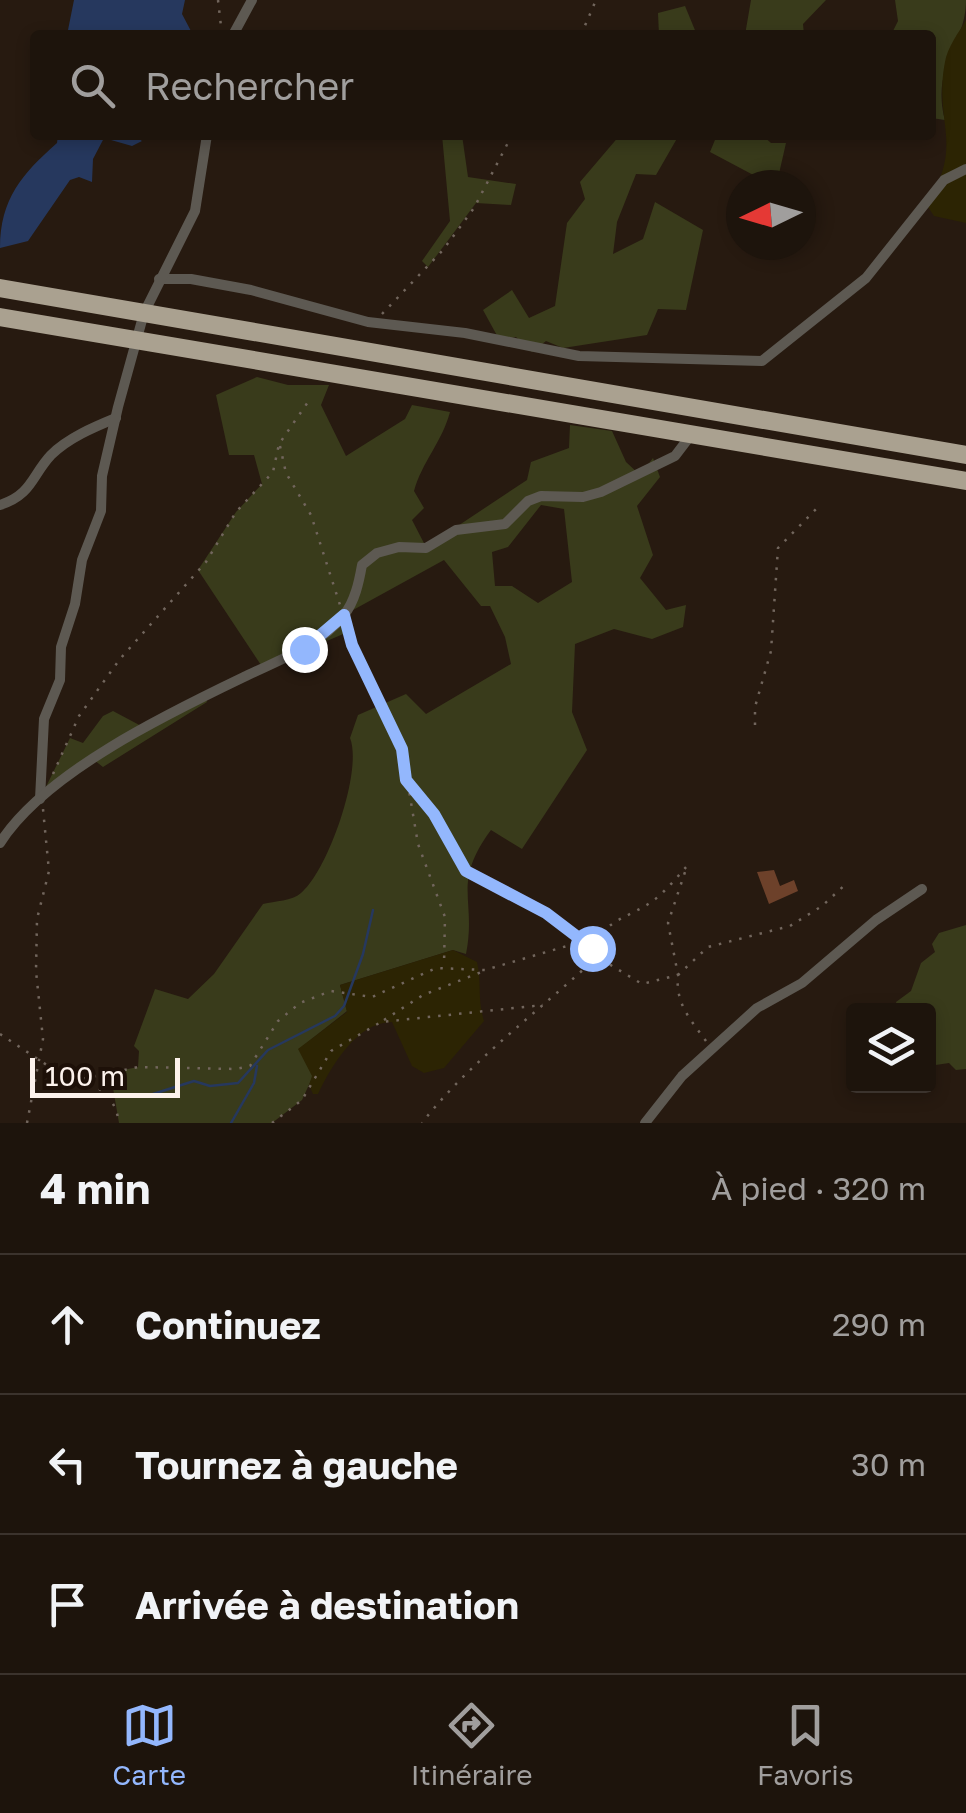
<!DOCTYPE html>
<html lang="fr">
<head>
<meta charset="utf-8">
<style>
  :root { --surface:#1d140c; --page:#251d15; --text:#f1f3f6; --muted:#a09e9d; --line:#3b332d; --accent:#93b7fd }
  body { margin:0; font-family:"Golos Text",sans-serif; background:var(--page); color:var(--text) }
  .controls { position:absolute; right:30px; bottom:30px; display:grid; overflow:hidden; border-radius:10px; box-shadow:0 5px 15px #0003 }
  .controls button { width:90px; height:90px; display:grid; place-items:center; padding:0; border:0; border-bottom:2px solid var(--line); background:var(--surface); color:var(--text); font:50px sans-serif }
  .compass { position:absolute; left:726px; top:170px; width:90px; height:90px; border-radius:50%; background:var(--surface); box-shadow:0 5px 15px #0003; rotate:265deg }
  .scale { position:absolute; left:30px; bottom:25px; width:150px; box-sizing:border-box; padding-left:10px; border:5px solid #fcf2ec; border-top:0; font-size:28px; line-height:35px; white-space:nowrap; color:#fcf2ec; -webkit-text-stroke:8px #1d1008; paint-order:stroke }
  .stop { position:absolute; width:30px; height:30px; margin:-22px; border:8px solid #93b7fd; border-radius:50%; background:#fff }
  .stop.end { background:#93b7fd; border-color:#fff; box-shadow:0 2px 10px #0008 }
  .list { margin:0; padding:0; list-style:none }
  h2 { display:flex; justify-content:space-between; align-items:center; height:130px; margin:0; padding:0 40px; font-size:42px }
  h2 small { font-size:32px; font-weight:400; color:var(--muted) }
  .list li { display:grid; grid-template-columns:65px 1fr auto; gap:30px; align-items:center; box-sizing:border-box; height:140px; padding:0 40px; border-top:2px solid var(--line) }
  .list b { display:block; font-size:38px; white-space:nowrap }
  .list em { font-size:32px; font-style:normal; color:var(--muted) }
  .icon { flex:none; width:55px; height:55px; fill:none; stroke:currentColor; stroke-width:2; stroke-linecap:round; stroke-linejoin:round }
  .map { position:relative; flex:none; width:966px; height:1123px; overflow:hidden }
  .search { position:absolute; background:var(--surface); box-shadow:0 5px 15px #0003; left:30px; right:30px; top:30px; height:110px; display:flex; align-items:center; gap:25px; box-sizing:border-box; padding:0 35px; border-radius:10px; color:var(--muted); font-size:38px }
  .sheet { height:550px; background:var(--surface) }
  nav { display:flex; justify-content:space-around; align-items:center; box-sizing:border-box; height:140px; border-top:2px solid var(--line); background:var(--surface); font-size:28px; color:var(--muted) }
  nav a { display:grid; justify-items:center; gap:5px }
  nav .on { color:var(--accent) }
  .map>svg:first-child { display:block }
</style>
</head>
<body>
<div class="map">
<svg width="966" height="1123" viewBox="0 0 966 1123">
  <rect width="100%" height="100%" fill="#271a10"/>
  <!-- green -->
  <g fill="#393b1b" fill-rule="evenodd">
    <polygon points="751,0 826,0 803,24 804,35 745,35"/>
    <path d="M895 0H966C966 45 931 64 945 120L931 118V46L936 38 932 32 891 35 898 21Z"/>
    <polygon points="685,6 697,35 659,35 658,13"/>
    <polygon points="442,135 462,135 468,177 516,184 511,205 476,203 428,267 422,261 450,221"/>
    <polygon points="620,135 679,135 656,175 636,174 617,222 613,254 643,239 655,202 703,230 686,310 658,309 647,335 563,348 546,341 532,352 516,337 500,341 483,310 512,290 529,318 555,306 567,223 585,199 580,182"/>
    <polygon points="717,135 762,135 771,143 786,143 778,178 759,178 710,152"/>
    <path d="M257 377 288 385H329L321 405 346 456 405 419 412 405 450 412C442 442 422 462 414 491L424 508 412 520 426 547 527 480 531 462 569 448 570 425 612 431 626 462 640 475 653 458 660 477 637 506 653 555 640 578 666 610 686 605 683 627 652 639 614 629 575 644 572 712 587 750 522 849 491 830C451 884 477 899 466 954L453 950 340 985 347 1011 299 1049 313 1076 302 1100 272 1123H119L113 1088 123 1070 138 1067 139 1051 134 1046 155 989 188 999 214 974 263 904C275 901 292 901 301 893 328 871 363 770 350 738L358 715 406 694 426 714 511 664 505 637 490 606H481L444 560 344 615 348 632 263 668 198 570 236 512 262 484 254 455H229L216 395ZM541 505 564 509 572 582 538 603 512 586H495L492 552 508 547Z"/>
    <polygon points="205,696 207,702 103,767 94,760 40,799 70,738 83,743 103,716 113,711 145,728"/>
    <polygon points="966,925 966,1069 956,1070 949,1063 929,1066 928,1011 898,1010 896,1002 911,991 921,963 935,952 932,944 939,933"/>
  </g>
  <!-- sand -->
  <g fill="#2c2403">
    <path d="M966 20V223L934 216 926 204C966 145 933 122 945 62 947 48 959 32 966 20Z"/>
    <path d="M453 950 477 962C482 983 477 999 484 1021L444 1068 424 1073 412 1066 392 1022C357 1022 332 1065 318 1094H313L309 1085 312 1076 298 1049 347 1012 340 985Z"/>
  </g>
  <!-- water -->
  <g fill="#26385e">
    <polygon points="74,0 185,0 182,14 192,33 67,35"/>
    <path d="M58 135H133L142 141 132 146 104 138 93 159 92 182 79 177 70 180 28 241 0 248C0 199 22 174 57 143Z"/>
  </g>
  <g fill="none" stroke-linecap="round" stroke-linejoin="round">
    <!-- stream -->
    <g stroke="#26385e" stroke-width="2.5">
      <polyline points="153,1094 194,1081 210,1086 238,1083 268,1050 335,1016 344,1006 363,954 373,910"/>
      <polyline points="231,1123 254,1083 257,1066"/>
    </g>
  </g>
  <!-- building -->
  <polygon fill="#6d412a" points="774,870 780,886 794,880 798,891 769,904 757,872"/>
  <g fill="none" stroke-linecap="round" stroke-linejoin="round">
    <!-- path -->
    <g stroke="#72665d" stroke-width="2.5" stroke-dasharray="2.5 8" stroke-linecap="butt">
      <polyline points="218,0 222,35"/>
      <polyline points="581,35 596,0"/>
      <polyline points="382,314 443,250 474,208 512,135"/>
      <polyline points="280,446 286,473 311,515 340,605"/>
      <polyline points="347,627 402,749 418,844 445,917 444,965"/>
      <polyline points="755,725 755,707 771,651 778,548 818,507"/>
      <polyline points="53,774 79,716 120,659 206,562 236,512 273,472 279,444 308,402"/>
      <path d="M406 779 434 814 466 871 546 913 584 940 599 958 642 984 678 975 668 923 687 866C677 877 666 891 654 900 631 917 606 919 592 947"/>
      <polyline points="384,1020 423,995 484,971"/>
      <polyline points="0,1034 71,1081"/>
      <path d="M706 1041C691 1020 675 1004 678 975L708 947 790 926 822 906 847 883"/>
      <path d="M73 1081 138 1067 236 1069 250 1066 278 1021 300 1003 331 991 372 997 436 968 485 970 567 946 591 949 585 968C531 1017 465 1067 422 1123"/>
      <path d="M79 1082C102 1085 116 1100 119 1123"/>
      <polyline points="27,1123 43,1039 36,971 37,919 49,871 43,809"/>
      <polyline points="272,1123 302,1100 331,1051 381,1022 543,1005"/>
    </g>
    <!-- minor -->
    <g stroke="#5d5952" stroke-width="10">
      <polyline points="233,35 252,0"/>
      <polyline points="159,279 191,279 251,290 368,322 465,333 579,356 762,361 866,278 944,180 966,169"/>
      <path d="M0 505C32 495 32 475 51 455 68 438 94 427 116 418"/>
      <polyline points="40,799 44,719 60,680 61,647 75,604 82,560 101,511 102,476 118,407 144,313 195,211 207,135"/>
      <path d="M0 843C45 772 171 712 246 676 281 659 319 646 344 615 355 601 359 582 362 565L377 553 399 547 426 548 456 530 505 524 528 501 541 496 583 497 601 492 675 456 691 435"/>
      <polyline points="645,1123 682,1076 757,1008 802,983 876,920 922,889"/>
    </g>
    <!-- trunk -->
    <g stroke="#aaa190" stroke-width="18">
      <polyline points="0,288 966,455"/>
      <polyline points="0,317 966,481"/>
    </g>
  </g>
  <g fill="none" stroke-linecap="round" stroke-linejoin="round">
    <!-- route -->
    <polyline stroke="#93b7fd" stroke-width="12" points="304,649 344,615 352,645 402,749 406,780 434,814 466,871 546,913 592,948"/>
  </g>
</svg>
<div class="controls">
<button><svg class="icon" aria-label="layers" viewBox="0 0 24 24"><path d="M12 4l9 5-9 5-9-5zM3 14l9 5 9-5"/></svg></button>
</div>
<svg class="compass" viewBox="-18 -18 36 36"><path d="M0-13l5 13h-10z" fill="#e53935"/><path d="M0 13l5-13h-10z" fill="#a09e9d"/></svg>
<div class="scale">100 m</div>
<div class="stop" style="left:592px;top:948px"></div>
<div class="stop end" style="left:304px;top:649px"></div>
<div class="search"><svg class="icon" aria-label="search" viewBox="0 0 24 24"><circle cx="10" cy="10" r="6"/><path d="M15 15l6 6"/></svg>Rechercher</div>
</div>
<section class="sheet">
<h2>4 min<small>À pied · 320 m</small></h2>
<ul class="list">
<li><svg class="icon" aria-label="ahead" viewBox="0 0 24 24"><path d="M12 20V5M6 11l6-6 6 6"/></svg><div><b>Continuez</b></div><em>290 m</em></li>
<li><svg class="icon" aria-label="left" viewBox="0 0 24 24"><path d="M17 20v-9H6M10 6l-5 5 5 5"/></svg><div><b>Tournez à gauche</b></div><em>30 m</em></li>
<li><svg class="icon" aria-label="arrive" viewBox="0 0 24 24"><path d="M6 21V4h12l-3 4 3 4H6"/></svg><div><b>Arrivée à destination</b></div></li>
</ul>
</section>
<nav>
<a class="on"><svg class="icon" aria-label="map" viewBox="0 0 24 24"><path d="M3 6l6-2 6 2 6-2v14l-6 2-6-2-6 2zM9 4v14M15 6v14"/></svg>Carte</a>
<a><svg class="icon" aria-label="directions" viewBox="0 0 24 24"><path d="M12 3l9 9-9 9-9-9zM9 14v-3h6M13 9l2 2-2 2"/></svg>Itinéraire</a>
<a><svg class="icon" aria-label="saved" viewBox="0 0 24 24"><path d="M7 4h10v16l-5-4-5 4z"/></svg>Favoris</a>
</nav>
</body>
</html>
